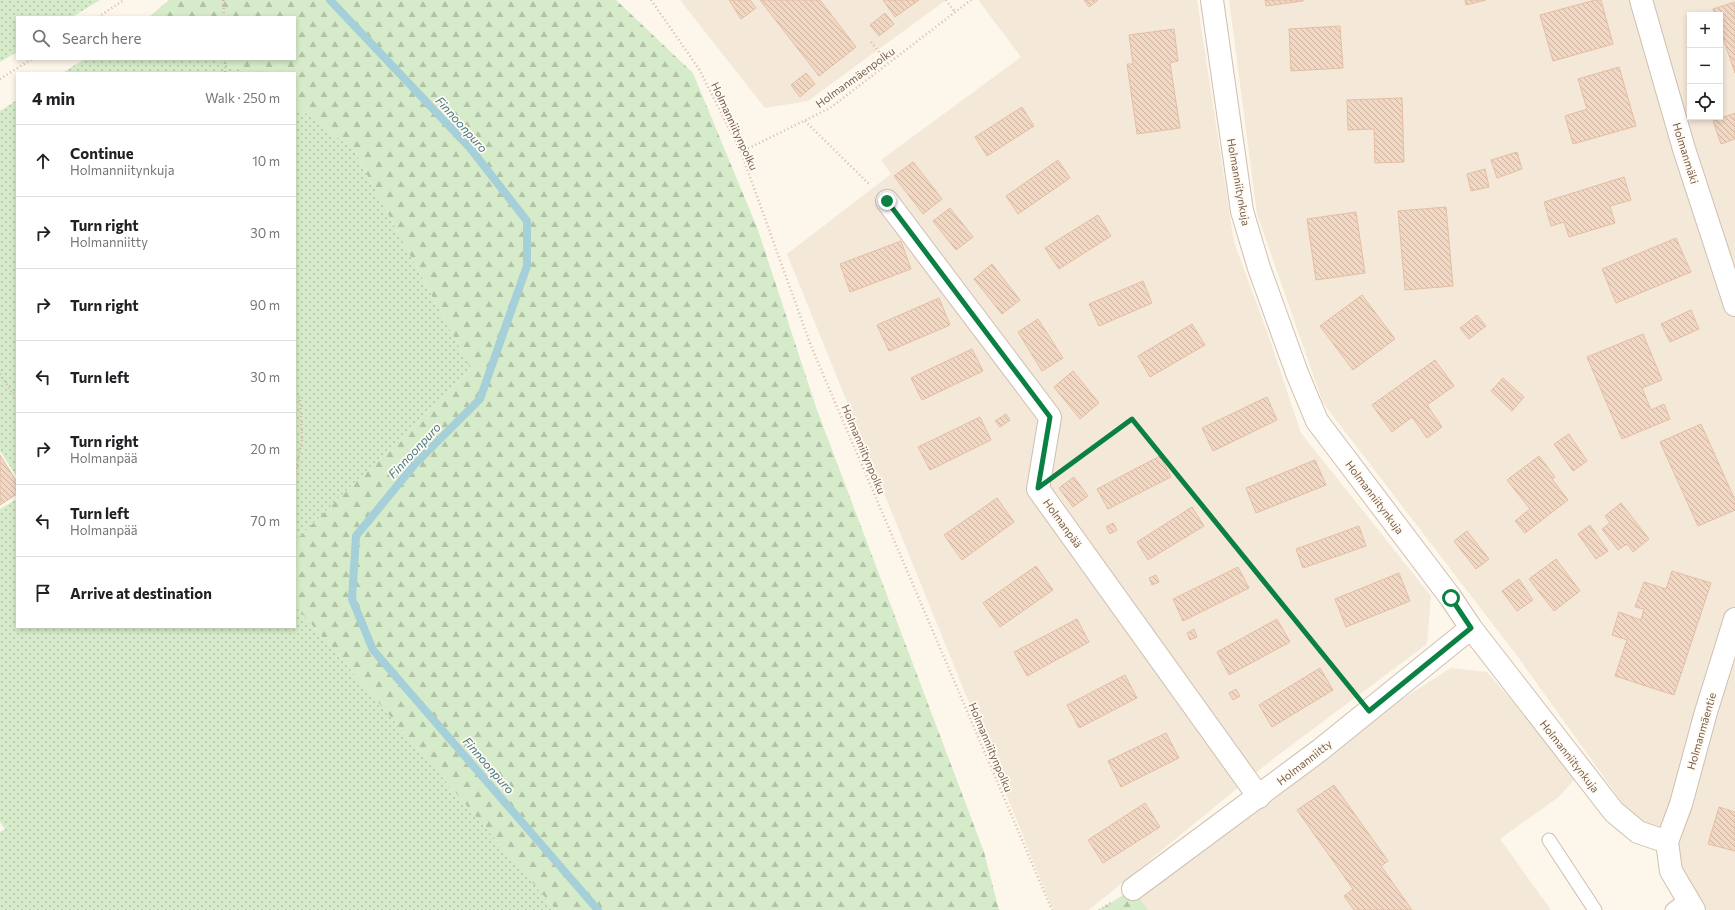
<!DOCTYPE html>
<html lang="en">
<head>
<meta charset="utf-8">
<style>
  :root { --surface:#fff; --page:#f2f2f2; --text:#202124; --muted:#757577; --line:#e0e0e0 }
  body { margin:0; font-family:Commissioner,sans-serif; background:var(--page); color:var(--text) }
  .controls { position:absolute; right:12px; top:12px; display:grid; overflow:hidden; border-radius:0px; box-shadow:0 2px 6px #0003 }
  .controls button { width:36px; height:36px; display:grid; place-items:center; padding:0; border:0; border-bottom:1px solid var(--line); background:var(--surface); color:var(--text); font:20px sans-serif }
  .stop { position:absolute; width:12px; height:12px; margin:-9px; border:3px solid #0b8043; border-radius:50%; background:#fff }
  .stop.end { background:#0b8043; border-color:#fff; box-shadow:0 1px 4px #0008 }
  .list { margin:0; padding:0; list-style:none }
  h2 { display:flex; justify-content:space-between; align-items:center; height:52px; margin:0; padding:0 16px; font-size:17px }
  h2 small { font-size:13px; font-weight:400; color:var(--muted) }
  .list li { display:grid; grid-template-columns:26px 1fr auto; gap:12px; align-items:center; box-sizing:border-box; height:72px; padding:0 16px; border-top:1px solid var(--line) }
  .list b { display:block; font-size:15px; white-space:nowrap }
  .list p { margin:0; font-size:13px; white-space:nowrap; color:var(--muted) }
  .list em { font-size:13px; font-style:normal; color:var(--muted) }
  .icon { flex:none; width:22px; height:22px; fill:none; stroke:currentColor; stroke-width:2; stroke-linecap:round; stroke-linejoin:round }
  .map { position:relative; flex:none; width:1735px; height:910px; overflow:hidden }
  .search { position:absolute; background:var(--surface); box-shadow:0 2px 6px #0003; left:16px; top:16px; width:280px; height:44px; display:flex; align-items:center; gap:10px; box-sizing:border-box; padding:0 14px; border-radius:0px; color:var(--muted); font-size:15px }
  .panel { position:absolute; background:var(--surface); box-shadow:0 2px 6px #0003; left:16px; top:72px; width:280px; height:556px; border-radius:0px }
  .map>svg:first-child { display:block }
</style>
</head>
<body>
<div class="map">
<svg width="1735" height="910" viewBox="0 0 1735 910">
  <defs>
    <pattern id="grass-dots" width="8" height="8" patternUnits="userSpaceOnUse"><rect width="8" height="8" fill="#d6ebc9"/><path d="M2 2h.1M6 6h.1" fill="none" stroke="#b2c2a5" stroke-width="1.8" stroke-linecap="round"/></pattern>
    <pattern id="forest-firs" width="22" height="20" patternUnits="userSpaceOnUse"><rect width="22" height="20" fill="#d6ebc9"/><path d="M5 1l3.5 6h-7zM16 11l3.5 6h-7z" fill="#b2c2a5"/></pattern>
    <pattern id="building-back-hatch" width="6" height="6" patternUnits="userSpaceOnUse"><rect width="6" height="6" fill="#f2d7c3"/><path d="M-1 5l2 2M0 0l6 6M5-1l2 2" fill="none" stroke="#c9b2a1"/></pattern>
  </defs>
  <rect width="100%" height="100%" fill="#fdf6eb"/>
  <!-- residential -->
  <g fill="#f4e9d9" fill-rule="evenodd">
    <polygon points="680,0 946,0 808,101 765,108"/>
    <polygon points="978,0 1197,0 1234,242 1269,337 1301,433 1431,596 1427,644 1273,759 1089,910 1053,910 787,254 891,174 881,160 1021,57"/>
    <path d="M1229 0H1735V910H1705L1695 897 1681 868 1680 850 1653 827 1631 815 1518 657 1323 403 1257 214ZM1690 15H1720V117H1690Z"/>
    <polygon points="1451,668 1487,672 1578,775 1560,796 1500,839 1551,910 1148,910 1133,889 1368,721"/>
  </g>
  <!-- grass -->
  <g fill="url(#grass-dots)">
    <polygon points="0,0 100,0 72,17 17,17 17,52 0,62"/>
    <polygon points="85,59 215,59 248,73 62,73"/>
    <polygon points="17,100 17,477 0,451 0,111"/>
    <polygon points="295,105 354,150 471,369 295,541"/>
    <polygon points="17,499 17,627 295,627 295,605 556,910 0,910 0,832 5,829 0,822 0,509"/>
  </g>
  <!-- forest -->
  <g fill="url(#forest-firs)">
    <polygon points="169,0 616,0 693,73 758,230 817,410 984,852 999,910 556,910 295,605 295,541 471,369 354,150 295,105 295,73 248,73 215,59 295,59 295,17 149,17"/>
    <polygon points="1133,889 1148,910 1099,910"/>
  </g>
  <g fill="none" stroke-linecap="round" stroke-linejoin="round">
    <!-- stream -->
    <polyline stroke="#a5cfd9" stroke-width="8" points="330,0 470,148 527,221 527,266 480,399 415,464 356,536 352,599 373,650 598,910"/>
  </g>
  <!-- building -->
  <g fill="url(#building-back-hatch)" stroke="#e5bea3">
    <polygon points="729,0 750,0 756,8 741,19"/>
    <polygon points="760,0 820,0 856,47 819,76"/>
    <polygon points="883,0 919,0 895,17"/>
    <polygon points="1084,0 1098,0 1089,7"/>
    <polygon points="1265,0 1303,0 1303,1 1266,6"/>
    <polygon points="1465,0 1486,0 1466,5"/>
    <polygon points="1595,0 1601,0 1613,44 1553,61 1540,15"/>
    <polygon points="1735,2 1735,73 1720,29 1720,15 1715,15 1713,9"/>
    <polygon points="885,13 894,24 879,36 870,25"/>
    <polygon points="1340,26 1343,68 1291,71 1289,29"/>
    <polygon points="1174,29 1178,61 1170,63 1180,128 1137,134 1127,64 1133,64 1129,35"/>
    <polygon points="1619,67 1636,126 1573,144 1565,116 1587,109 1578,79"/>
    <polygon points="806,73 815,84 800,97 791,85"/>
    <polygon points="1402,98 1404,162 1375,163 1374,129 1348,130 1347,100"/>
    <polygon points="1022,107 1034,126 987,156 975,137"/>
    <polygon points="1735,113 1735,139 1721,144 1713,121"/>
    <polygon points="1517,152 1522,169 1497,178 1491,160"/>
    <polygon points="1058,160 1070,178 1018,214 1006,196"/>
    <polygon points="913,162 942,199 923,214 894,176"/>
    <polygon points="1485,169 1489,187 1471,191 1467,174"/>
    <polygon points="1624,177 1631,200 1610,206 1615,223 1569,237 1564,222 1551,226 1544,202"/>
    <polygon points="1446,207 1453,286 1405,290 1398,211"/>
    <polygon points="950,208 973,237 956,250 933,221"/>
    <polygon points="1356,212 1365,273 1316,280 1307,219"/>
    <polygon points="1098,215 1111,236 1059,269 1045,248"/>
    <polygon points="1676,238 1691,272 1616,303 1602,269"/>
    <polygon points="901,241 911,269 850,292 840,264"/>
    <polygon points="992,264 1020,300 1002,314 974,279"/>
    <polygon points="1143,281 1152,303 1099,326 1089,304"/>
    <polygon points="1362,295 1395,339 1353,370 1320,326"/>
    <polygon points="939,298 950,325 889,351 877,325"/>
    <polygon points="1691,310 1699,329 1670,342 1661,324"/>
    <polygon points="1477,315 1486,326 1469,339 1460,328"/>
    <polygon points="1038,319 1063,358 1042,371 1018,332"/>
    <polygon points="1192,324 1205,345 1150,377 1138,356"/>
    <polygon points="1643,334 1662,380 1642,388 1651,410 1664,404 1670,419 1622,439 1587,357"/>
    <polygon points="972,349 983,371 922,400 911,378"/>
    <polygon points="1435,360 1454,386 1427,405 1442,427 1427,438 1412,417 1392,432 1372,405"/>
    <polygon points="1073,371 1099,403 1080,419 1054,387"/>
    <polygon points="1503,378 1524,397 1512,411 1491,391"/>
    <polygon points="1267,397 1277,420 1213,451 1202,428"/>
    <polygon points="1006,414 1010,420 1000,427 995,421"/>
    <polygon points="980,417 991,440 930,470 918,447"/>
    <polygon points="1701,424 1735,500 1735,510 1698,526 1660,442"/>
    <polygon points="1569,434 1587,461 1573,471 1554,444"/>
    <polygon points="0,455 17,482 17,494 0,505"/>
    <polygon points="1160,456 1171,477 1108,509 1097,489"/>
    <polygon points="1539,456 1555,477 1552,479 1568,500 1525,533 1515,521 1530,509 1507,480"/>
    <polygon points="1315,460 1326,485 1256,513 1246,488"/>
    <polygon points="1074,477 1088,496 1073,507 1059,488"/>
    <polygon points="997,498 1014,522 962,560 944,535"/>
    <polygon points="1621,503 1649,539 1633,552 1627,544 1618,550 1602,529 1610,523 1605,516"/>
    <polygon points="1192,507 1204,526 1148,560 1137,542"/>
    <polygon points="1113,523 1117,530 1110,534 1106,527"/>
    <polygon points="1590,525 1608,551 1596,559 1578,534"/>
    <polygon points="1359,526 1366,546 1303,568 1296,549"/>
    <polygon points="1467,531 1489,559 1476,569 1454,541"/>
    <polygon points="1556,559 1580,591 1554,611 1529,579"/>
    <polygon points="1036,566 1053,590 1000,627 983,603"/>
    <polygon points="1238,567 1249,588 1183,621 1173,599"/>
    <polygon points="1672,571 1711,583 1674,695 1615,676 1627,640 1612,635 1619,612 1641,620 1644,609 1635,607 1644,582 1666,589"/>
    <polygon points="1399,573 1410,601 1346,627 1335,599"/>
    <polygon points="1156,575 1159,582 1152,585 1149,578"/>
    <polygon points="1519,579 1533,600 1517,611 1502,591"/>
    <polygon points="1077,619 1089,642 1027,676 1014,652"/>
    <polygon points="1277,619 1290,642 1229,675 1217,652"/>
    <polygon points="1194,629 1197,637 1190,640 1187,633"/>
    <polygon points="1320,668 1333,690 1272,727 1259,705"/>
    <polygon points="1125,675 1137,698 1079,728 1067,705"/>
    <polygon points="1236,689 1240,696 1233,700 1229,693"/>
    <polygon points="1166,733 1179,758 1121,787 1108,761"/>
    <polygon points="1334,785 1388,861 1381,866 1412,910 1354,910 1344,896 1353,889 1297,810"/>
    <polygon points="1145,803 1160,827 1103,863 1088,840"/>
    <polygon points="1719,807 1735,812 1735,851 1708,844"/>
  </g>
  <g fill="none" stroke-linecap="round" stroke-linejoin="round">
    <!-- service casing -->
    <g stroke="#cfbfb0" stroke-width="15">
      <g id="service">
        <polyline points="1549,840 1595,910"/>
        <polyline points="1672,910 1686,899"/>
      </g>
    </g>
    <!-- minor casing -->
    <g stroke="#cfbfb0" stroke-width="24">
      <g id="minor">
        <polyline points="1212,0 1242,211 1259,268 1297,373 1317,421 1451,598 1471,628 1614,812 1638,832 1667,842"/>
        <polyline points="1641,0 1684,149 1735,305"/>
        <polyline points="887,201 1050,417 1038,489 1259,797"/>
        <polyline points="1133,889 1320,750 1471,628"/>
      </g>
    </g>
    <!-- tertiary casing -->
    <g stroke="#cfbfb0" stroke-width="24">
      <polyline id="tertiary" points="1694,910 1671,871 1667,842 1681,804 1706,712 1735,619"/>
    </g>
    <!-- path -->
    <g stroke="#d8baa5" stroke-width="2.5" stroke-dasharray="1 3" stroke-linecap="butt">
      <polyline points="223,0 224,17"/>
      <polyline points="651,0 699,69 741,152 811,346 1052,910"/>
      <polyline points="946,0 955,12"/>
      <polyline points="98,17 124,0"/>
      <polyline points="871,42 888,63"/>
      <polyline points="225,59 225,73"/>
      <polyline points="0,79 32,59"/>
      <polyline points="805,121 869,184"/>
      <polyline points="741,152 830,108 971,0"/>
      <polyline points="0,374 13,394 17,392"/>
      <polyline points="295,395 300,398 302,440 295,475"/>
      <polyline points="1067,467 1132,419 1354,692"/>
      <polyline points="1099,910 1112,902"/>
    </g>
    <!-- service -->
    <use href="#service" stroke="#fff" stroke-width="13"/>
    <!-- minor -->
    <use href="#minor" stroke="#fff" stroke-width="22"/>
    <!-- tertiary -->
    <use href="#tertiary" stroke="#fff" stroke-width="22"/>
  </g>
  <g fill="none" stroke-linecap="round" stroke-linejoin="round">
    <!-- route -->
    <polyline stroke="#0b8043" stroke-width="5" points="887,201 1050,417 1038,488 1132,419 1369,711 1471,628 1451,598"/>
  </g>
  <g text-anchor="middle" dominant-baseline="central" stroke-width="3.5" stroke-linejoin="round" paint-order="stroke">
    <!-- street labels -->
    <g font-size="11" fill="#785e4d" stroke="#fffaf2">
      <text transform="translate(855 77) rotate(-36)">Holmanmäenpolku</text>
      <text transform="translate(735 126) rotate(65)">Holmanniitynpolku</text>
      <text transform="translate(1686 153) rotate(73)">Holmanmäki</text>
      <text transform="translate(1239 182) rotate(80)">Holmanniitynkuja</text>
      <text transform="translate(864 449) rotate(67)">Holmanniitynpolku</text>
      <text transform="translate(1375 497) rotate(53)">Holmanniitynkuja</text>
      <text transform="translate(1063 523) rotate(54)">Holmanpää</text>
      <text transform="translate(1701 731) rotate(-74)">Holmanmäentie</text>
      <text transform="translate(991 747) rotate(67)">Holmanniitynpolku</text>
      <text transform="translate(1570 756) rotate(52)">Holmanniitynkuja</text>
      <text transform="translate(1304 762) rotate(-38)">Holmanniitty</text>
    </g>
    <!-- water labels -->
    <g font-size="12" font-style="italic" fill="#437784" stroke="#fffaf2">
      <text transform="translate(462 124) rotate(48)">Finnoonpuro</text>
      <text transform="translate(414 450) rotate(-47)">Finnoonpuro</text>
      <text transform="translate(489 765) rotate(49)">Finnoonpuro</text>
    </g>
  </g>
</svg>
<div class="controls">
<button>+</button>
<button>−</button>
<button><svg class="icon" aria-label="locate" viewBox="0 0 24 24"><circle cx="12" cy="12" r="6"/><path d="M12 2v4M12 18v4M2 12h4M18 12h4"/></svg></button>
</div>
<div class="stop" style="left:1451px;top:598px"></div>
<div class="stop end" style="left:887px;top:201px"></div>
<div class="search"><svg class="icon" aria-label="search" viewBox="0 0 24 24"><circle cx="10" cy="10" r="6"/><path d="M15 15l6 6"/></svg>Search here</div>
<section class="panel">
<h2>4 min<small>Walk · 250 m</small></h2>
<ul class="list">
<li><svg class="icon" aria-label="ahead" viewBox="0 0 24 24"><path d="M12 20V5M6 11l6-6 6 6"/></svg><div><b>Continue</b><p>Holmanniitynkuja</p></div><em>10 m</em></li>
<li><svg class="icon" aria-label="right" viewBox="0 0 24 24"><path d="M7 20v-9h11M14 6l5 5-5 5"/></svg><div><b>Turn right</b><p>Holmanniitty</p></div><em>30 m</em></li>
<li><svg class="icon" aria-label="right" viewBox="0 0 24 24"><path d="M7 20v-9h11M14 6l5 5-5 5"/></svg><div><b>Turn right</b></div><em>90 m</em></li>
<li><svg class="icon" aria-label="left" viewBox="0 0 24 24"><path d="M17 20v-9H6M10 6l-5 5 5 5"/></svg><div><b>Turn left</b></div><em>30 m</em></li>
<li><svg class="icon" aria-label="right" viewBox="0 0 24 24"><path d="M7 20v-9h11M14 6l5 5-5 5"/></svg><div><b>Turn right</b><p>Holmanpää</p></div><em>20 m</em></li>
<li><svg class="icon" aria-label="left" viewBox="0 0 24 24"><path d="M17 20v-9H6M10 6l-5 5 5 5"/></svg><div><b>Turn left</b><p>Holmanpää</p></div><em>70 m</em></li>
<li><svg class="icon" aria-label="arrive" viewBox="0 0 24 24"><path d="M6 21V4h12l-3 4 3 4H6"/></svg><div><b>Arrive at destination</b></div></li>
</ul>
</section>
</div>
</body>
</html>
